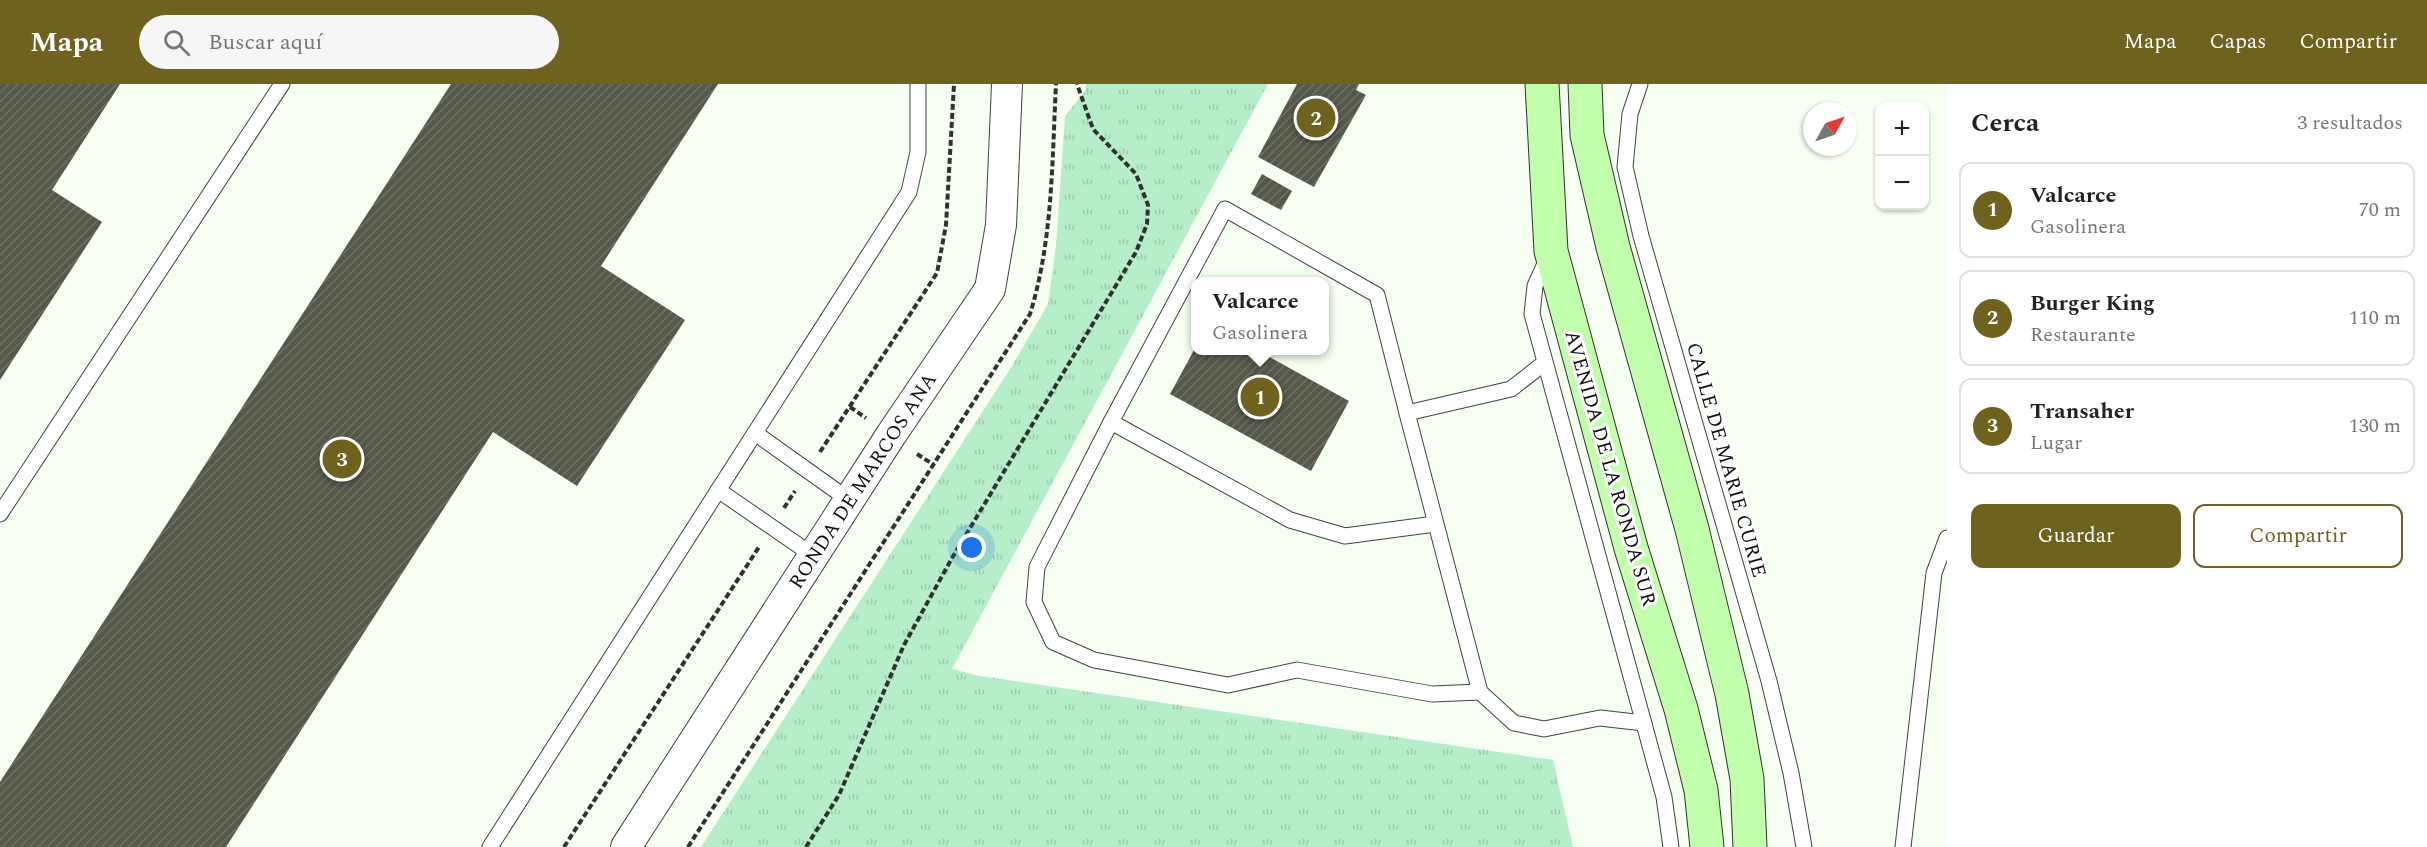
<!DOCTYPE html>
<html lang="es">
<head>
<meta charset="utf-8">
<style>
  :root { --surface:#fff; --page:#f6f6f6; --text:#222; --muted:#767676; --line:#e0e0e0; --accent:#6f611e }
  body { margin:0; font-family:Spectral,serif; background:var(--page); color:var(--text) }
  .controls { position:absolute; right:18px; top:18px; display:grid; overflow:hidden; border-radius:12px; box-shadow:0 2px 4px #0004 }
  .controls button { width:54px; height:54px; display:grid; place-items:center; padding:0; border:0; border-bottom:2px solid var(--line); background:var(--surface); color:var(--text); font:30px sans-serif }
  .compass { position:absolute; left:1803px; top:18px; width:54px; height:54px; border-radius:50%; background:var(--surface); box-shadow:0 2px 4px #0004; rotate:50deg }
  .you { position:absolute; left:972px; top:464px; width:21px; height:21px; margin:-15px; border:4px solid #fff; border-radius:50%; background:#1a73e8; box-shadow:0 0 0 9px #1a73e833 }
  .badge { display:grid; place-items:center; width:39px; height:39px; border-radius:50%; background:var(--accent); color:#fff; font-size:20px; font-weight:700 }
  .pin { position:absolute; translate:-50% -50%; border:3px solid #fff; box-shadow:0 2px 6px #0006 }
  .popup { position:absolute; left:1191px; top:193px; width:138px; height:78px; box-sizing:border-box; display:grid; place-content:center; border-radius:12px; background:var(--surface); filter:drop-shadow(0 2px 4px #0005); font-size:20px; white-space:nowrap; color:var(--muted) }
  .popup b { font-size:22px; color:var(--text) }
  .popup::after { content:''; position:absolute; left:50%; top:100%; margin-left:-12px; border:12px solid transparent; border-top-color:var(--surface) }
  .list { margin:0; padding:0; list-style:none }
  h2 { display:flex; justify-content:space-between; align-items:center; height:78px; margin:0; padding:0 24px; font-size:26px }
  h2 small { font-size:20px; font-weight:400; color:var(--muted) }
  .list li { display:grid; grid-template-columns:39px 1fr auto; gap:18px; align-items:center; box-sizing:border-box; height:96px; margin:0 12px 12px; padding:0 12px; border:2px solid var(--line); border-radius:12px }
  .list b { display:block; font-size:22px; white-space:nowrap }
  .list p { margin:0; font-size:20px; white-space:nowrap; color:var(--muted) }
  .list em { font-size:20px; font-style:normal; color:var(--muted) }
  .actions { display:flex; gap:12px; padding:18px 24px }
  .actions a { flex:1; padding:14px 0; border:2px solid var(--accent); border-radius:12px; text-align:center; font-size:21px; color:var(--accent) }
  .actions .main { background:var(--accent); color:#fff }
  .icon { flex:none; width:33px; height:33px; fill:none; stroke:currentColor; stroke-width:2; stroke-linecap:round; stroke-linejoin:round }
  .map { position:relative; flex:none; width:1947px; height:763px; overflow:hidden }
  header { display:flex; align-items:center; gap:36px; box-sizing:border-box; height:84px; padding:0 30px; background:var(--accent); color:#fff }
  header strong { font-size:28px }
  nav { display:flex; gap:33px; margin-inline-start:auto; font-size:21px }
  .search { width:420px; height:54px; background:var(--page); display:flex; align-items:center; gap:15px; box-sizing:border-box; padding:0 21px; border-radius:33px; color:var(--muted); font-size:22px }
  main { display:flex }
  aside { flex:1; background:var(--surface) }
  .map>svg:first-child { display:block }
</style>
</head>
<body>
<header>
<strong>Mapa</strong>
<div class="search"><svg class="icon" aria-label="search" viewBox="0 0 24 24"><circle cx="10" cy="10" r="6"/><path d="M15 15l6 6"/></svg>Buscar aquí</div>
<nav><a>Mapa</a><a>Capas</a><a>Compartir</a></nav>
</header>
<main>
<div class="map">
<svg width="1947" height="763" viewBox="0 0 1947 763">
  <defs>
    <pattern id="grass-tufts" width="24" height="20" patternUnits="userSpaceOnUse" patternTransform="scale(1.5)"><rect width="24" height="20" fill="#b7eeca"/><path d="M3 7l-1-3M5 7V3M7 7l1-3M15 17l-1-3M17 17v-4M19 17l1-3" fill="none" stroke="#9ccbac"/></pattern>
    <pattern id="building-hatch" width="6" height="6" patternUnits="userSpaceOnUse" patternTransform="scale(1.5)"><rect width="6" height="6" fill="#56594a"/><path d="M-1 1l2-2M0 6l6-6M5 7l2-2" fill="none" stroke="#6e7065"/></pattern>
  </defs>
  <rect width="100%" height="100%" fill="#f6fff2"/>
  <!-- grass -->
  <polygon fill="url(#grass-tufts)" points="1086,0 1268,0 952,585 980,592 1553,676 1573,763 701,763 1012,282 1048,220 1056,162 1065,32 1086,6"/>
  <!-- building -->
  <g fill="url(#building-hatch)">
    <polygon points="0,0 120,0 52,106 102,138 0,296"/>
    <polygon points="451,0 718,0 601,182 685,236 577,402 493,348 226,763 0,763 0,698"/>
    <polygon points="1297,0 1359,0 1356,6 1366,11 1314,103 1258,73"/>
    <polygon points="1262,90 1292,107 1281,126 1251,110"/>
    <polygon points="1194,266 1257,266 1349,317 1311,387 1170,310"/>
  </g>
  <g fill="none" stroke-linecap="round" stroke-linejoin="round">
    <!-- lane casing -->
    <g stroke="#424242" stroke-width="17">
      <g id="lane">
        <polyline points="1640,0 1630,30 1625,83 1641,152 1769,597 1791,689 1804,763"/>
        <polyline points="1548,173 1535,202 1532,230 1664,713 1671,763"/>
        <polyline points="1543,280 1511,305 1407,329 1480,608 1514,639 1544,645 1600,634 1644,639"/>
        <polyline points="1407,329 1377,211 1225,125 1111,338 1037,483 1034,518 1053,558 1094,576 1228,601 1297,586 1432,610 1480,608"/>
        <polyline points="1111,338 1290,436 1345,452 1435,440"/>
        <polyline points="755,349 849,416"/>
        <polyline points="718,406 814,472"/>
        <polyline points="0,430 282,0"/>
        <polyline points="490,763 909,108 918,68 918,0"/>
        <polyline points="1903,763 1934,489 1947,454"/>
      </g>
    </g>
    <!-- street casing -->
    <g stroke="#424242" stroke-width="32">
      <polyline id="street" points="626,763 891,351 990,205 1001,141 1007,0"/>
    </g>
    <!-- secondary casing -->
    <g stroke="#313131" stroke-width="35">
      <g id="secondary">
        <polyline points="1542,0 1551,167 1631,464 1681,625 1701,706 1707,763"/>
        <polyline points="1585,0 1587,51 1613,163 1692,445 1732,610 1747,695 1750,763"/>
      </g>
    </g>
    <!-- path -->
    <g stroke="#313131" stroke-width="4" stroke-dasharray="6 3" stroke-linecap="butt">
      <polyline points="850,323 866,334"/>
      <polyline points="820,368 937,189 946,141 954,0"/>
      <polyline points="917,370 934,381"/>
      <polyline points="784,424 795,407"/>
      <polyline points="564,763 759,463"/>
      <path d="M688 763 1030 230C1053 156 1052 77 1056 0"/>
      <polyline points="806,763 839,711 904,561 952,474 1136,168 1147,140 1148,121 1136,90 1093,45 1077,0"/>
    </g>
    <!-- lane -->
    <use href="#lane" stroke="#fff" stroke-width="15"/>
    <!-- street -->
    <use href="#street" stroke="#fff" stroke-width="30"/>
    <!-- secondary -->
    <use href="#secondary" stroke="#c1ffad" stroke-width="33"/>
  </g>
  <g text-anchor="middle" dominant-baseline="central" stroke-width="6" stroke-linejoin="round" paint-order="stroke">
    <!-- street labels -->
    <g font-size="20" fill="#0f0f0f" stroke="#fff">
      <text transform="translate(1726 376) rotate(74)">CALLE DE MARIE CURIE</text>
      <text transform="translate(1610 384) rotate(74)">AVENIDA DE LA RONDA SUR</text>
      <text transform="translate(863 397) rotate(-57)">RONDA DE MARCOS ANA</text>
    </g>
  </g>
</svg>
<div class="controls">
<button>+</button>
<button>−</button>
</div>
<svg class="compass" viewBox="-18 -18 36 36"><path d="M0-13l5 13h-10z" fill="#e53935"/><path d="M0 13l5-13h-10z" fill="#767676"/></svg>
<div class="you"></div>
<div class="pin badge" style="left:1260px;top:313px">1</div>
<div class="popup"><b>Valcarce</b>Gasolinera</div>
<div class="pin badge" style="left:1316px;top:34px">2</div>
<div class="pin badge" style="left:342px;top:375px">3</div>
</div>
<aside>
<h2>Cerca<small>3 resultados</small></h2>
<ul class="list">
<li><span class="badge">1</span><div><b>Valcarce</b><p>Gasolinera</p></div><em>70 m</em></li>
<li><span class="badge">2</span><div><b>Burger King</b><p>Restaurante</p></div><em>110 m</em></li>
<li><span class="badge">3</span><div><b>Transaher</b><p>Lugar</p></div><em>130 m</em></li>
</ul>
<div class="actions"><a class="main">Guardar</a><a>Compartir</a></div>
</aside>
</main>
</body>
</html>
